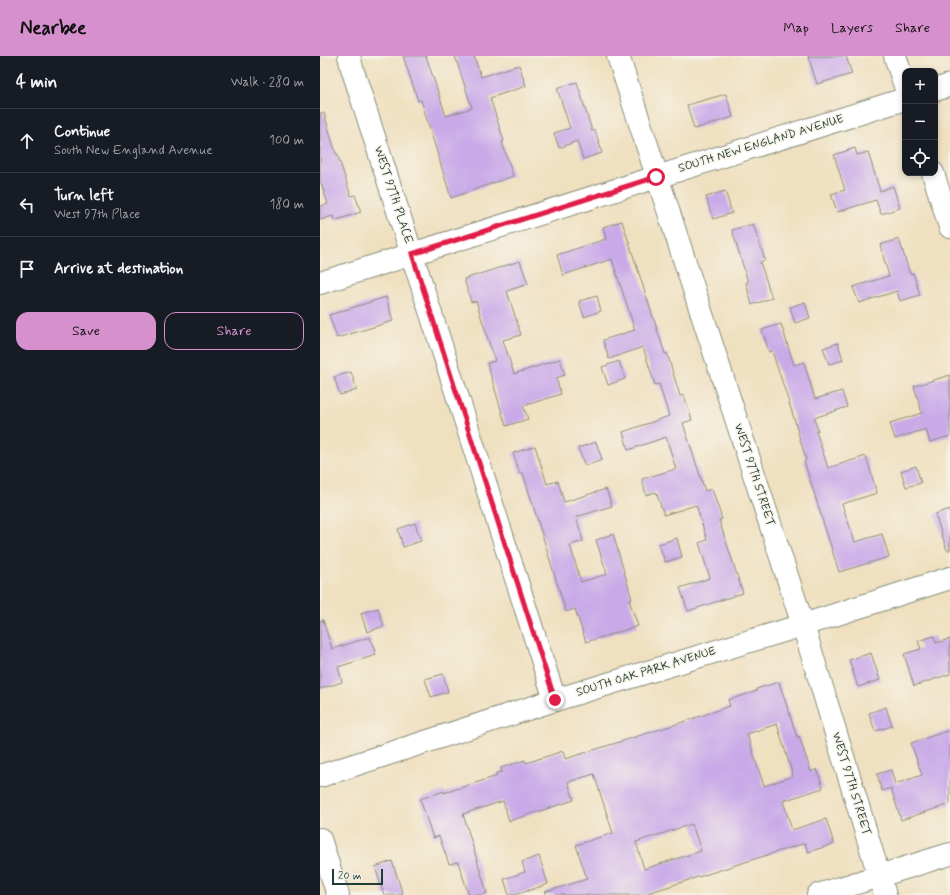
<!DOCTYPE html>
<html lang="en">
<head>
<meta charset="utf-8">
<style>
  :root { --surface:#171b24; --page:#20242c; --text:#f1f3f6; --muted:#9ea1a6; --line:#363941; --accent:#d690ce }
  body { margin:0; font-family:Mynerve,sans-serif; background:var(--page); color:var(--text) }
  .controls { position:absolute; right:12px; top:12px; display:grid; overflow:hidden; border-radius:8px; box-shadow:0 2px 6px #0003 }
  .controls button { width:36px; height:36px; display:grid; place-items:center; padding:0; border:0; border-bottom:1px solid var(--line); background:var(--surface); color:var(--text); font:20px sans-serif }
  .scale { position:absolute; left:12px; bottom:10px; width:51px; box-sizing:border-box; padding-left:4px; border:2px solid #1f3d34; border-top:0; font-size:11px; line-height:14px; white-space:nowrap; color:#1f3d34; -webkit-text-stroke:3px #f7f3e8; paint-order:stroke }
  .stop { position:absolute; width:12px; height:12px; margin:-9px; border:3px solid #e11d48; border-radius:50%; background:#fff }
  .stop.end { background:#e11d48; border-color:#fff; box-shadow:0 1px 4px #0008 }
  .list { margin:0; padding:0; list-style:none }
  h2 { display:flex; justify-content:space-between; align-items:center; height:52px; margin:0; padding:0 16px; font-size:17px }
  h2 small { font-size:13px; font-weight:400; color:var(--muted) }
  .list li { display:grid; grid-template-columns:26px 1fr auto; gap:12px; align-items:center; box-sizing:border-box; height:64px; padding:0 16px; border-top:1px solid var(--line) }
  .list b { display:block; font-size:15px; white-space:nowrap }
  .list p { margin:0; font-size:13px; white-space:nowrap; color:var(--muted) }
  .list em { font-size:13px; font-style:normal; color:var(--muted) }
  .actions { display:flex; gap:8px; padding:12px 16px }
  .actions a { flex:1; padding:9px 0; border:1px solid var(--accent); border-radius:12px; text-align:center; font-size:14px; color:var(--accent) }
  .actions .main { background:var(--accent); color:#111 }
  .icon { flex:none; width:22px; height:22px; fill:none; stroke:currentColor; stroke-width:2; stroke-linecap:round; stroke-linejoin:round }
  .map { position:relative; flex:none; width:630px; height:839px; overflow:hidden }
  header { display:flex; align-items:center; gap:24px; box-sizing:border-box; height:56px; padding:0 20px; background:var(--accent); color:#111 }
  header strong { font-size:19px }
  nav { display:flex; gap:22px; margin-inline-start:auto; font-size:14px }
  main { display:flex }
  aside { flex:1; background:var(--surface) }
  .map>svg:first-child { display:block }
</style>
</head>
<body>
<header>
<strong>Nearbee</strong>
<nav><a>Map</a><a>Layers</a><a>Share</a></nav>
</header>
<main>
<aside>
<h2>4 min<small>Walk · 280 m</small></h2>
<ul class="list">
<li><svg class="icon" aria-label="ahead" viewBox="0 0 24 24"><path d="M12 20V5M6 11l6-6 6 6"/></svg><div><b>Continue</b><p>South New England Avenue</p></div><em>100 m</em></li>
<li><svg class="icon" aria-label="left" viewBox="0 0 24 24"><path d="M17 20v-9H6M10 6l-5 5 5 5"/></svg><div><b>Turn left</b><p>West 97th Place</p></div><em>180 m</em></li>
<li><svg class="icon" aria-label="arrive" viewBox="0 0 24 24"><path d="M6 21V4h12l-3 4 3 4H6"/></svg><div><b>Arrive at destination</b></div></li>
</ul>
<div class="actions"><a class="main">Save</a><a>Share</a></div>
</aside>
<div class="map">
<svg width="630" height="839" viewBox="0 0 630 839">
  <rect width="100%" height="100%" fill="#f7f3e8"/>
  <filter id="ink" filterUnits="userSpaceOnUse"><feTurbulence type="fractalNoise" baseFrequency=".025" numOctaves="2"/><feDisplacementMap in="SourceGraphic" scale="8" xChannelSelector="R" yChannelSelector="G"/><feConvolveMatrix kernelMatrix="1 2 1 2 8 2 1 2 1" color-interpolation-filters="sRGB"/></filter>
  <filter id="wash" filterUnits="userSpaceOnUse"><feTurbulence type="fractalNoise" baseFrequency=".012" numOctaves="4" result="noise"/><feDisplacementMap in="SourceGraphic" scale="16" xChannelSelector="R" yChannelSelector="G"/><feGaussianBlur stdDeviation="0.9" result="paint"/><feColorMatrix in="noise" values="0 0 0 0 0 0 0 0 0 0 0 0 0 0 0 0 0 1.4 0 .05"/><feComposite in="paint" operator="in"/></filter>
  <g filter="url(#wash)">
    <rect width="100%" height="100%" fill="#efe0c0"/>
    <g id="blocks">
      <!-- building -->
      <g fill="#c9a9e8" fill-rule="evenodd">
        <polygon points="83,0 106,0 126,60 152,52 135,0 154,0 161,21 199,9 206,30 170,42 184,85 182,86 193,120 131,142 101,44 98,45"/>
        <polygon points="488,0 526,0 532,18 497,28"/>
        <polygon points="257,26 272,75 275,74 282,97 263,103 257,85 239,92 234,77 250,72 237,32"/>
        <polygon points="406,38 413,61 374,73 367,49"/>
        <polygon points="0,57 4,57 16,98 17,97 31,140 35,139 41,156 14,165 13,160 0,164 0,150 8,148 0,124"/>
        <polygon points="535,92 537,99 548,96 560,135 573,130 580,152 561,158 556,144 517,156 511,138 525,134 514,99"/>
        <polygon points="405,135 412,157 393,163 386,141"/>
        <polygon points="302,165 345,298 347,297 360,340 364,339 372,364 363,367 385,435 392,433 402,463 399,464 423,537 368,555 360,532 390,522 379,487 387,484 376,449 344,459 336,436 326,439 322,423 356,413 346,381 308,394 303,376 349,360 339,328 335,329 323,291 289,303 283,284 315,274 292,203 243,219 237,199 286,183 283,171"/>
        <polygon points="433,168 445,204 440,206 452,242 432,249 426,227 428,226 412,174"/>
        <polygon points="579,183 590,218 593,217 600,239 580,245 577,235 539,247 533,231 569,220 560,189"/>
        <polygon points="200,205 208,228 187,235 201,279 183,284 194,318 240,303 245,319 236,322 241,338 203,350 208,363 186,370 167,307 175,305 156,245 151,246 144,223"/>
        <polygon points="277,240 281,255 264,261 259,245"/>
        <polygon points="66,241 73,265 17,282 9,259"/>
        <polygon points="485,246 490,262 475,267 470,251"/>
        <polygon points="461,268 474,309 484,306 495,343 522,335 527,351 494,362 498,375 496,375 508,412 546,400 557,437 522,448 535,486 562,478 569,501 519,516 484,405 486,404 473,359 452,295 449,296 442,274"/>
        <polygon points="518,287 523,304 509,308 503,292"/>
        <polygon points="299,305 305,323 288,329 282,311"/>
        <polygon points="31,316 37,334 20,339 14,321"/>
        <polygon points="630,319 630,380 610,386 606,373 575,383 570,367 602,357 594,330"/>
        <polygon points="276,386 282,404 265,410 258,392"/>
        <polygon points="215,390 227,428 238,425 244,446 286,433 292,450 256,461 263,485 250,489 261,526 287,518 276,484 293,478 312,543 309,544 318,570 266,586 255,553 246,556 203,417 200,418 193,397"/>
        <polygon points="596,410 601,427 586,431 581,415"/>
        <polygon points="630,453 630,494 627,494 615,458"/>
        <polygon points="95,467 101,485 83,491 78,473"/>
        <polygon points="357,482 362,501 345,506 339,488"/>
        <polygon points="58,552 64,570 47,576 41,557"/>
        <polygon points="3,564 12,593 50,581 56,599 18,611 22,626 0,633 0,565"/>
        <polygon points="614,580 616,587 630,583 630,618 594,630 584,598 601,593 598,585"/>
        <polygon points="551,597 560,624 538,631 529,604"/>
        <polygon points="123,618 128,636 111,641 105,623"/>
        <path d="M459 626 477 681 479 680 491 716 497 713 503 732 463 745 472 774 506 763 514 788 488 796 485 787 328 837 329 839H226L225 836 267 823 256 789 293 777 274 718 248 726 254 744 189 765 183 745 143 758 167 837 160 839H149L138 806 129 808 119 780 113 782 100 743 124 735V737L177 720 176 717 182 716 181 712 205 704 206 707 243 695 245 703 363 666 410 650 408 644 437 635 436 633ZM457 668 473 720 444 730 427 678ZM372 768 381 795 324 813 316 786Z"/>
        <polygon points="566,651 572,670 555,675 549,657"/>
        <polygon points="630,674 630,748 581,764 571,732 562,735 557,718 571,714 575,728 602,719 591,687"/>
        <polygon points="219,800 228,828 195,839 189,839 184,823 205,816 202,806"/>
        <polygon points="72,805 83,839 64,839 55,811"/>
      </g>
    </g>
  </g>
  <g filter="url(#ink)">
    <use href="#blocks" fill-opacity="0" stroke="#878e7a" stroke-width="1"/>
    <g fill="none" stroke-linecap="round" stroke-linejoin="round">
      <!-- minor casing -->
      <g stroke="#878e7a" stroke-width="24">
        <g id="minor">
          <polyline points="29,0 32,12 235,644"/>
          <polyline points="298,0 483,569 565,839"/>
          <polyline points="575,0 585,30"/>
          <polyline points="615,34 630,29"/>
          <polyline points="613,117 630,171"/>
          <polyline points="0,227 585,43"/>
          <polyline points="0,720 235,644 483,569 630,522"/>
          <polyline points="0,783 18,839"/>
          <polyline points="498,839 630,798"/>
        </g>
      </g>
      <!-- minor -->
      <use href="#minor" stroke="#fff" stroke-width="22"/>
    </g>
  </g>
  <g fill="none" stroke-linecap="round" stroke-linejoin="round" filter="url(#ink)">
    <!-- route -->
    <polyline stroke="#e11d48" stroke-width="5" points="235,644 92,198 336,121"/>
  </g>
  <g text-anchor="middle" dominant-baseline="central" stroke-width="3" stroke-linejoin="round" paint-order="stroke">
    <!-- street labels -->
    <g font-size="12" fill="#1f3d34" stroke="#f7f3e8">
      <text transform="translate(441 88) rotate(-17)">SOUTH NEW ENGLAND AVENUE</text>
      <text transform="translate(73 139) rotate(72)">WEST 97TH PLACE</text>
      <text transform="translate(434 419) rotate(72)">WEST 97TH STREET</text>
      <text transform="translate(326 616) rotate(-17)">SOUTH OAK PARK AVENUE</text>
      <text transform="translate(531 728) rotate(73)">WEST 97TH STREET</text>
    </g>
  </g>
</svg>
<div class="controls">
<button>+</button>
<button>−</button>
<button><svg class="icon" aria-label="locate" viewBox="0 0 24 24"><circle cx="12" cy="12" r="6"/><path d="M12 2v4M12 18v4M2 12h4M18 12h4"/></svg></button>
</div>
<div class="scale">20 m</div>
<div class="stop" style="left:336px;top:121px"></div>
<div class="stop end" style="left:235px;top:644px"></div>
</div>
</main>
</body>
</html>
